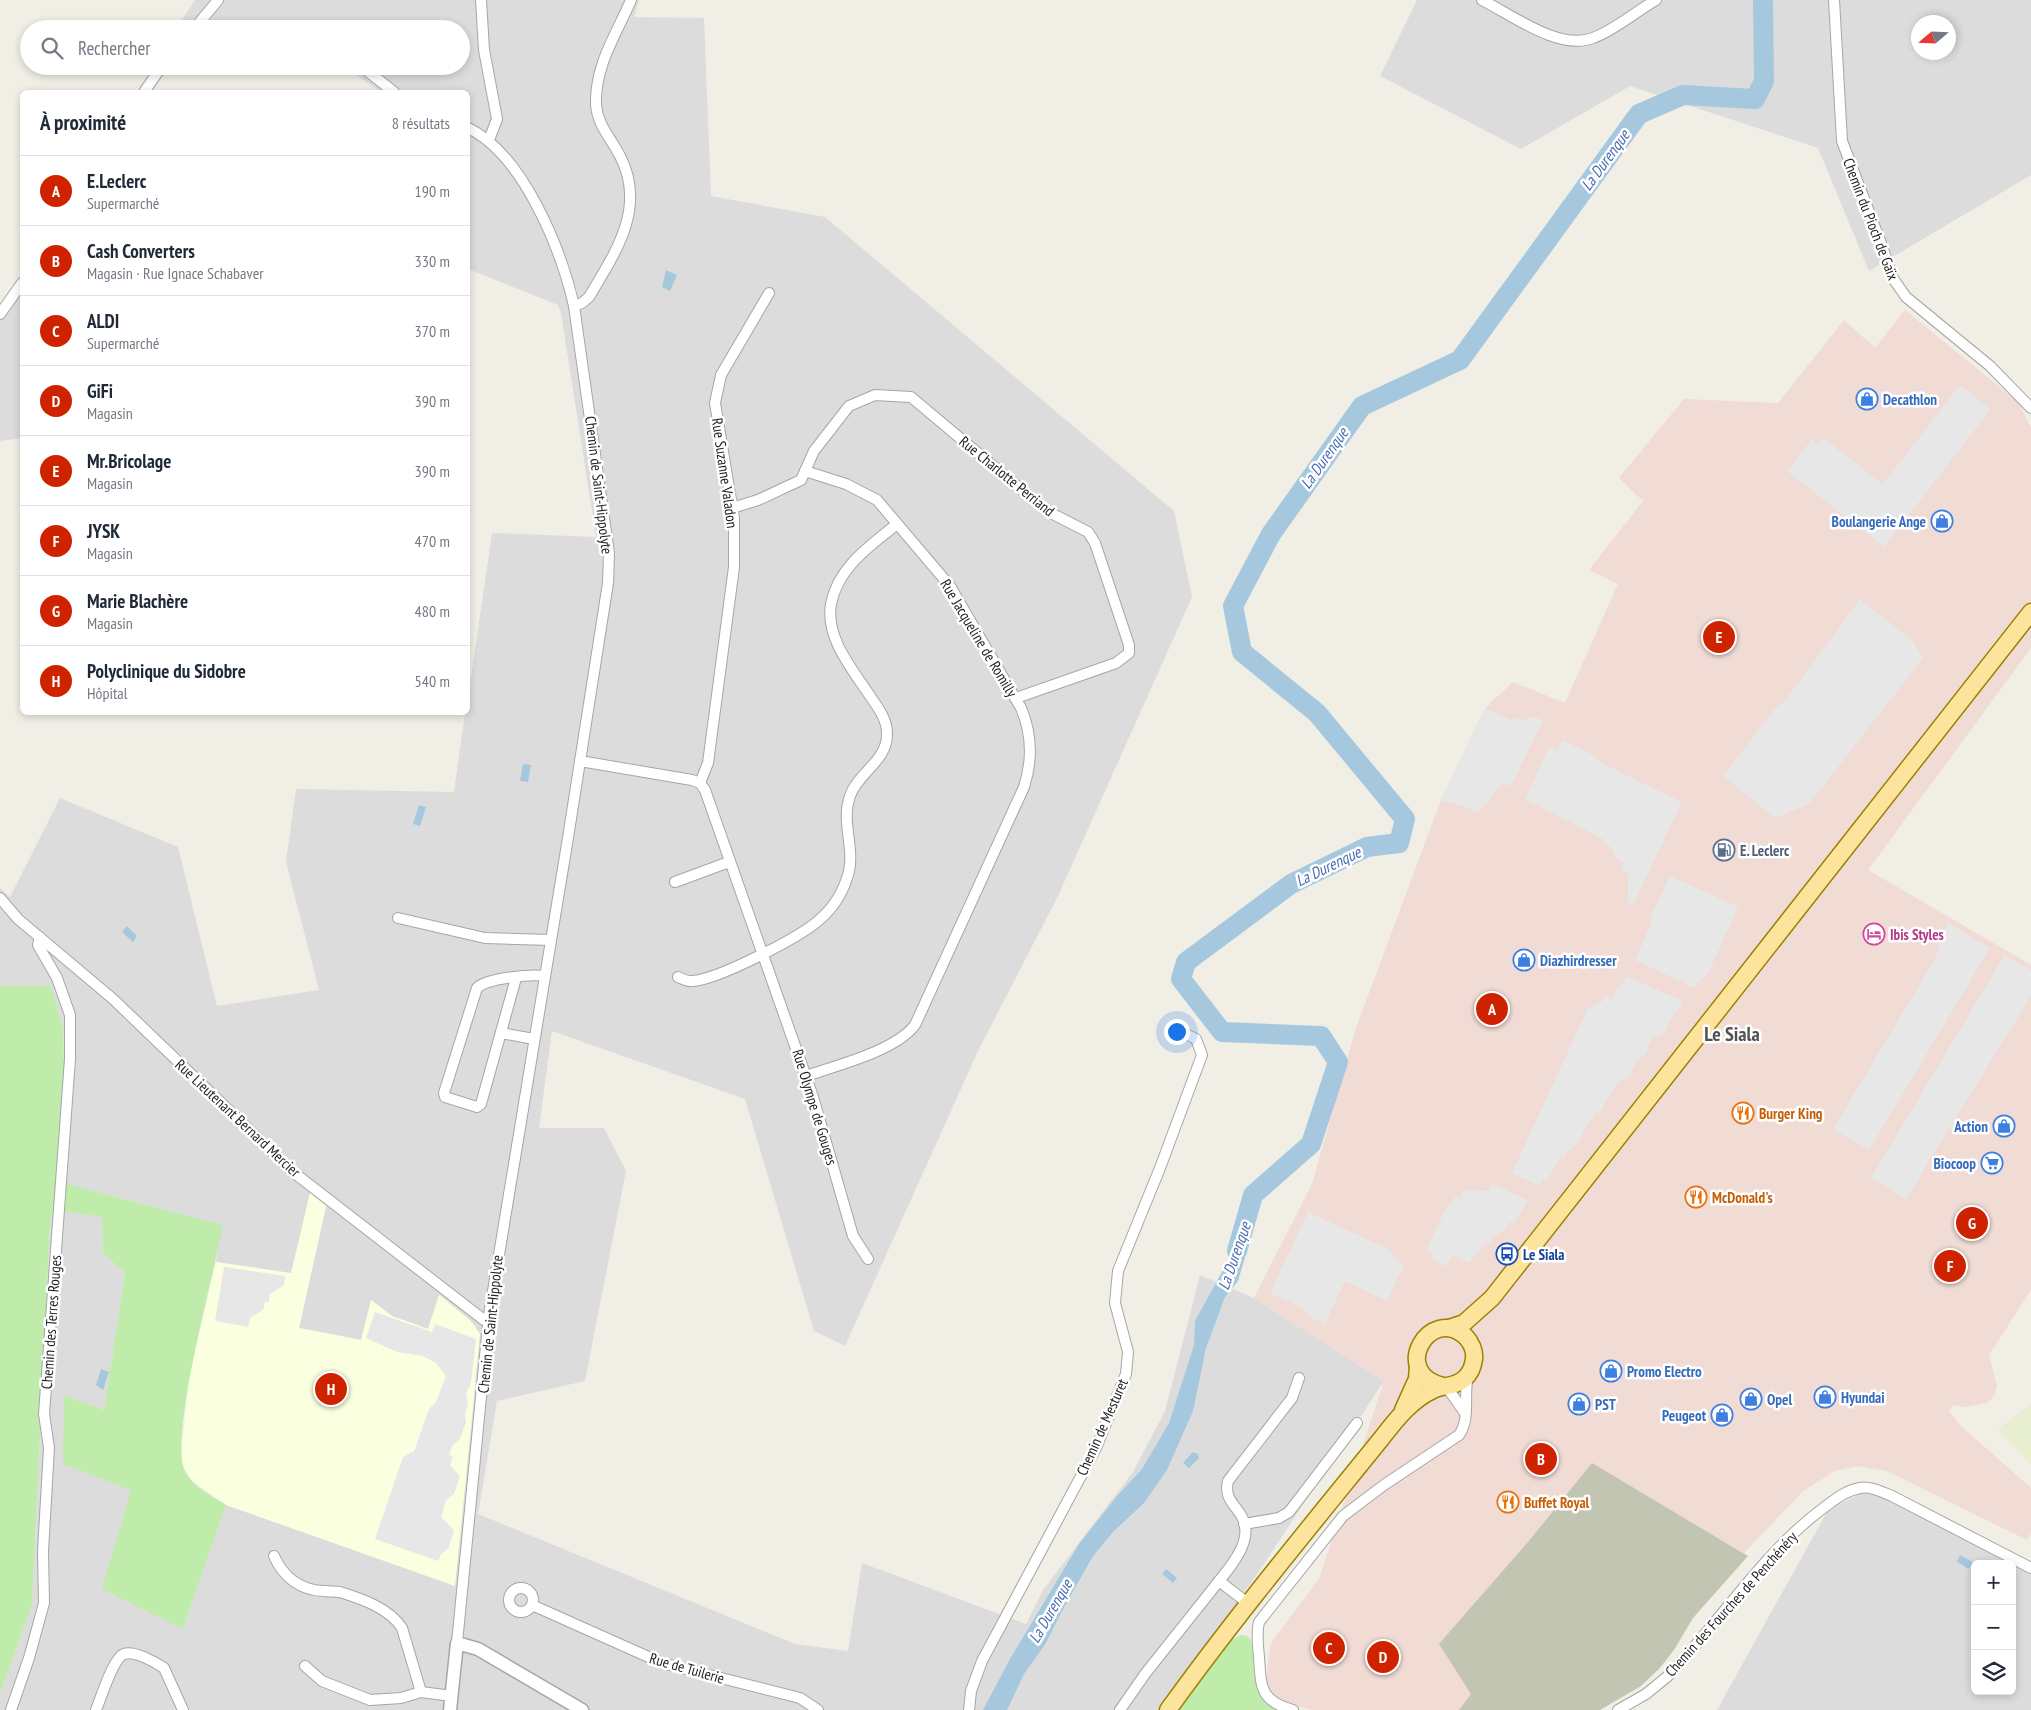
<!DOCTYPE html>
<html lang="fr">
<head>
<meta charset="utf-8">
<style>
  :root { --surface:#fff; --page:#f6f6f7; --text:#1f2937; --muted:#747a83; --line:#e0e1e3; --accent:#cf2300 }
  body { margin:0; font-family:"PT Sans Narrow",sans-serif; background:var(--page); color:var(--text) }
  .controls { position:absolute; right:15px; bottom:15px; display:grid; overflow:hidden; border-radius:8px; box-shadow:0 2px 8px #0003 }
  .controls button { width:45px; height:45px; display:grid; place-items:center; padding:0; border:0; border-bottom:1px solid var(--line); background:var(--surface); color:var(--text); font:25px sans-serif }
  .compass { position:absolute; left:1911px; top:15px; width:45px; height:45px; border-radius:50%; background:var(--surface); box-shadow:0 2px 8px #0003; rotate:251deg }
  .you { position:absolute; left:1176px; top:1031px; width:18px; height:18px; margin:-12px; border:4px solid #fff; border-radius:50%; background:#1a73e8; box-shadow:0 0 0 8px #1a73e833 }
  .badge { display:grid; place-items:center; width:32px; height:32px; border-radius:50%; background:var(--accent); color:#fff; font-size:16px; font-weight:700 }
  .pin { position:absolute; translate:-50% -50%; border:2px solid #fff; box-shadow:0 1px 5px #0006 }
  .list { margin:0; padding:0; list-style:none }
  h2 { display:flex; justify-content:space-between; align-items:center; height:65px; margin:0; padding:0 20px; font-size:21px }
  h2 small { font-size:16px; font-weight:400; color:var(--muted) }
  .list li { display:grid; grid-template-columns:32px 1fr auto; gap:15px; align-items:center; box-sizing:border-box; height:70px; padding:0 20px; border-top:1px solid var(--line) }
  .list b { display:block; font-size:19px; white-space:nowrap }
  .list p { margin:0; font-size:16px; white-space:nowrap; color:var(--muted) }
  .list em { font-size:16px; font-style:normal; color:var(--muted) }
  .icon { flex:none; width:28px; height:28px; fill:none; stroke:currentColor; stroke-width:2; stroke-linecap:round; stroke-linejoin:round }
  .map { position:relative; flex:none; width:2031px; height:1710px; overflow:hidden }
  .search { position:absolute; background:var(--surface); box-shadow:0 2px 8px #0003; left:20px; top:20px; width:450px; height:55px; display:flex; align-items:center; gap:12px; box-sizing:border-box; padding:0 18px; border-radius:28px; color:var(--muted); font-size:19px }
  .panel { position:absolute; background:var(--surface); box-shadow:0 2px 8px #0003; left:20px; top:90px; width:450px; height:625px; border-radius:8px }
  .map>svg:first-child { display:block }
</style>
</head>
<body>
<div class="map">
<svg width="2031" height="1710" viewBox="0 0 2031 1710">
  <rect width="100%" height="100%" fill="#f0eee5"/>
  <!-- residential -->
  <g fill="#dddcdc" fill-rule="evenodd">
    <polygon points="195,0 639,0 634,17 704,18 711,196 825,217 1174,511 1192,597 1058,896 978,1051 845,1346 814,1331 745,1099 552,1031 539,1128 604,1128 626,1171 585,1381 497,1401 478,1514 795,1644 848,1651 862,1563 1026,1624 1043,1590 1133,1472 1165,1411 1200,1275 1254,1298 1384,1381 1264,1564 1162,1710 0,1710 0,1694 32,1605 50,1224 53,1210 102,1217 103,1253 125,1273 104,1410 64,1395 131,1489 183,1629 226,1505 455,1585 474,1400 476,1326 440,1295 428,1329 392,1316 371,1300 362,1340 299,1328 326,1206 310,1194 292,1274 216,1262 222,1225 67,1184 63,1027 51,986 0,986 0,888 10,897 60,798 178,847 217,1006 319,990 286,862 296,789 454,792 465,713 468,712 468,699 492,533 596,537 561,313 558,305 468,269 468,92 381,92 343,66 461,66 461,29 176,29"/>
    <path d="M1417 0H2031V175L1869 271 1818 148 1630 86 1521 149 1380 76ZM1918 22H1948V52H1918Z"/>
    <polygon points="245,66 272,66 267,75"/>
    <polygon points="22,274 22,438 0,441 0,304"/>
    <polygon points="1860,1493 1888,1497 2012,1564 1975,1564 1975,1691 2012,1691 2012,1564 2031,1574 2031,1710 1717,1710 1827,1512"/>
  </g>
  <!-- commercial -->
  <polygon fill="#f1dbd5" points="1905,310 2019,403 2031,428 2031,648 1868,870 2031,965 2031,1290 1989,1355 1997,1386 1994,1396 1987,1403 1965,1407 1953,1405 1949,1411 1960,1425 2031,1488 2031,1534 2027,1540 1887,1471 1857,1466 1835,1471 1803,1491 1744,1553 1592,1464 1528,1542 1471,1694 1459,1710 1312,1710 1278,1700 1273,1696 1265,1683 1271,1643 1319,1579 1384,1381 1254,1298 1312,1184 1356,1028 1441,800 1485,708 1513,682 1565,703 1618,584 1589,570 1643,501 1619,478 1684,399 1778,403 1844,320 1875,348"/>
  <!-- education -->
  <polygon fill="#faffe0" points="310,1193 326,1206 299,1328 361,1340 371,1300 392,1316 428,1329 439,1295 470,1320 480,1334 455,1586 226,1505 191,1480 185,1470 181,1459 182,1446 189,1377 216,1262 291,1273"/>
  <!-- construction -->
  <polygon fill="#c2c5b1" points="1592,1463 1748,1556 1693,1618 1674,1650 1659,1669 1641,1686 1600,1710 1459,1710 1471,1694 1439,1644 1528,1542"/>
  <!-- farmland -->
  <polygon fill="#e8efd1" points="2031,1404 2031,1465 1998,1429"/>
  <!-- grass -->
  <g fill="#bfebab">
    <path d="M0 986H51L63 1027 67 1184 223 1225C215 1271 168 1437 185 1471 193 1487 212 1496 226 1505L183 1629 102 1589 131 1490 63 1464 64 1395 104 1410 125 1273 103 1253 102 1217 53 1210 50 1224 32 1605 0 1694Z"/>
    <path d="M1241 1635 1247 1636 1251 1640C1257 1670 1247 1688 1276 1710H1178L1232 1640Z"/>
  </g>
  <!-- parking -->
  <g fill="#e7e7e7">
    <polygon points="1960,385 1991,409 1884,547 1787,471 1812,439 1818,444 1823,438 1883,484"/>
    <polygon points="1860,599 1913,641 1923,658 1809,804 1775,818 1723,776 1776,707 1785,701"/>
    <polygon points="1485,708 1511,720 1514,717 1521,720 1535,717 1543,721 1511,786 1503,783 1478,813 1463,806 1441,800"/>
    <polygon points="1562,740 1593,755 1603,764 1682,802 1633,905 1628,903 1628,874 1621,870 1624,863 1617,859 1611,847 1604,844 1605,840 1525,799 1549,747 1557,751"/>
    <polygon points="1670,876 1738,907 1708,974 1699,981 1695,988 1635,960 1650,926 1651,916"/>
    <polygon points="1947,922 1990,948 1869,1150 1833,1129 1935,959"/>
    <polygon points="2004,956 2031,970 2031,996 1906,1199 1871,1178"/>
    <polygon points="1627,977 1683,1001 1680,1008 1671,1018 1665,1032 1652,1039 1645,1054 1636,1062 1630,1077 1617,1083 1599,1114 1595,1113 1577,1143 1568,1151 1564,1158 1561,1157 1547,1180 1543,1179 1540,1186 1512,1173 1588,1008 1602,1002 1605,995 1611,998"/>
    <polygon points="1493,1184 1528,1200 1514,1223 1509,1222 1506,1229 1494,1236 1490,1243 1486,1242 1469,1263 1453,1255 1447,1266 1431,1259 1433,1254 1426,1251 1444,1212 1455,1197 1460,1198 1463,1190 1489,1191"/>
    <polygon points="1308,1212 1390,1250 1397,1261 1404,1265 1387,1301 1345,1281 1325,1324 1310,1317 1303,1308 1270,1293"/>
    <polygon points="224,1267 285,1276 284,1285 270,1294 269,1302 265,1302 263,1310 250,1318 248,1327 215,1321"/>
    <polygon points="375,1312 432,1332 435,1324 476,1339 471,1383 466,1393 468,1405 465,1413 466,1422 460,1439 452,1446 449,1455 453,1456 450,1465 460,1476 454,1494 446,1500 441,1517 454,1530 449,1547 441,1554 438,1561 375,1539 403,1457 414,1451 429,1409 436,1402 446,1376 436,1363 423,1356 397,1352 366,1338"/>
  </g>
  <!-- water -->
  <g fill="#a5c8de">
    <polygon points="666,270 677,275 670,291 662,287"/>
    <polygon points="523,764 531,765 528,782 520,781"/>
    <polygon points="419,805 426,807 420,826 413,824"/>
    <polygon points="127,926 137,936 133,942 122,932"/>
    <polygon points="1244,1220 1245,1257 1238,1281 1225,1297 1206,1348 1193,1411 1167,1470 1144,1503 1113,1532 1093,1556 1062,1611 1046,1643 1024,1674 1007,1710 983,1710 1010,1659 1079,1544 1117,1496 1142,1469 1169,1423 1194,1345 1195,1321 1233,1252"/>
    <polygon points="101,1369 109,1372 103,1390 96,1385"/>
    <polygon points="1193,1452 1198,1454 1199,1458 1189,1468 1183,1463"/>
    <polygon points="1960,1555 1973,1562 1969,1569 1957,1562"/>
    <polygon points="1166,1569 1177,1578 1173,1583 1162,1574"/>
  </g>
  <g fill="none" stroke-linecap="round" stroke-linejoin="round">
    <!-- river -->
    <polyline stroke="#a5c8de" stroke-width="20" points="1237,1251 1253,1195 1311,1144 1338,1062 1321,1036 1222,1032 1181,979 1186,962 1291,884 1367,847 1399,843 1405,819 1317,713 1242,652 1233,606 1271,534 1362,406 1460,360 1639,114 1683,95 1755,99 1764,81 1763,0"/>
    <!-- minor casing -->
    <g stroke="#a6a6a6" stroke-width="12">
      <g id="minor">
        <polyline points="481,0 484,50 497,119 489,140"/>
        <path d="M1482 0C1512 15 1559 51 1593 38 1615 30 1635 12 1656 0"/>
        <polyline points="1834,0 1842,141 1882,246 1892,277 1906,297 1990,366 2031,408"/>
        <polyline points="332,28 332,29"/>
        <polyline points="194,29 218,0"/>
        <polyline points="361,66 394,92"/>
        <polyline points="144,92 162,66"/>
        <path d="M574 306 582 303 589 297C615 253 647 208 620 156 611 138 597 125 596 104 595 65 616 35 631 0"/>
        <polyline points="0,314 22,283"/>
        <path d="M805 471 846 484 877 500 950 586 1021 708C1032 734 1033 759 1024 787L915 1025C895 1051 838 1065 806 1076"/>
        <polyline points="732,508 758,500 801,480 814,451 849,406 875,395 911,397 1047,511 1088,532 1095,543 1129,645 1129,653 1116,663 1016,698"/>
        <polyline points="580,761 692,780 700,783 705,790 813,1097 853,1236 868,1259"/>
        <polyline points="700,783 708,763 734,567 734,518 715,403 721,375 769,293"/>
        <polyline points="675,882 729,862"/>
        <polyline points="0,898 18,919 113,999 293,1172 484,1320 488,1321"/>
        <polyline points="398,918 485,938 551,940"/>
        <path d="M678 977C683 979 687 982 692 981 717 980 798 938 818 921 831 910 842 894 847 878 857 850 840 824 850 796 858 772 888 761 887 733 887 720 879 709 872 699 854 671 825 639 831 604 838 567 870 546 897 524"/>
        <path d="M516 978 481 1104 477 1107 445 1097 444 1093 477 988C487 978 531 974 545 976"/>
        <polyline points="501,1033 534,1039"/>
        <polyline points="1446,1386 1465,1413"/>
        <polyline points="1244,1524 1279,1518 1289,1512 1357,1423"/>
        <path d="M274 1556C283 1577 301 1591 325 1591 330 1592 335 1591 340 1592 362 1599 389 1608 402 1628L421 1692"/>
        <path d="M1219 1581C1233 1564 1255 1538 1241 1515 1233 1503 1224 1497 1228 1481L1292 1398 1299 1378"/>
        <circle cx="521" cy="1600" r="12"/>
        <polyline points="532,1605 662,1663 800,1698 818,1710"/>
        <path d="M457 1643 489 1315 567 844 608 583 609 553 574 306C561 249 523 154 468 128"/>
        <polyline points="305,1666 322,1681 370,1700 401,1698 421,1692 452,1696"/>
        <polyline points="11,1710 29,1658 44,1603 43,1551 49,1448 44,1414 70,1059 70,1015 57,978 38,945 40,937"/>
        <path d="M96 1710C101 1698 113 1658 124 1654 134 1650 155 1662 164 1668L183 1710"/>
        <polyline points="969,1710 971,1691 982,1661 1096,1448 1126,1374 1128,1352 1115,1303 1118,1271 1160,1168 1202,1055 1196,1039 1176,1029"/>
        <polyline points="1120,1710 1145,1674 1219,1581 1249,1604"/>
        <path d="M1293 1710C1260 1701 1261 1687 1259 1657 1258 1645 1256 1634 1259 1622L1343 1516 1384 1485 1459 1435C1471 1418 1463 1395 1468 1376"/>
        <path d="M1618 1710 1646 1694 1668 1676C1722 1620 1763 1552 1826 1506 1837 1498 1847 1490 1860 1488 1871 1486 1882 1492 1892 1496L2031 1568"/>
      </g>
    </g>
    <!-- tertiary casing -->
    <g stroke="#a6a6a6" stroke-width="15">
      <polyline id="tertiary" points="450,1710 457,1643 478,1649 582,1710"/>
    </g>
    <!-- primary casing -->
    <g stroke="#9b8200" stroke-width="19">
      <g id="primary">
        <polyline points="1449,1328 1464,1323 1492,1298 2031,612"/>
        <polyline points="1403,1410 1417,1379 1418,1366"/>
        <path d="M1168 1710C1235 1617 1309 1528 1381 1439 1395 1421 1411 1400 1433 1390 1443 1385 1455 1387 1464 1379 1470 1374 1473 1367 1474 1359 1475 1351 1471 1342 1465 1336 1430 1305 1389 1373 1443 1386"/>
      </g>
    </g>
    <!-- minor -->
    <use href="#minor" stroke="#fff" stroke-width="10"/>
    <!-- tertiary -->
    <use href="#tertiary" stroke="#fff" stroke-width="12"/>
    <!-- primary -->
    <use href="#primary" stroke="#fde49d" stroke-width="16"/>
  </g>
  <!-- icons -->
  <defs>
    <g id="shop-ring" transform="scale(1.125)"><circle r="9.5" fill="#fff" stroke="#3f7fe0" stroke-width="1.5"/><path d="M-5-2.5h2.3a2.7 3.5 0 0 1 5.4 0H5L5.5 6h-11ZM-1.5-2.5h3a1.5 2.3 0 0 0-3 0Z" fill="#3f7fe0"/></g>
    <g id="fuel-ring" transform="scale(1.125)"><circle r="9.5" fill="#fff" stroke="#5c6f8a" stroke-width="1.5"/><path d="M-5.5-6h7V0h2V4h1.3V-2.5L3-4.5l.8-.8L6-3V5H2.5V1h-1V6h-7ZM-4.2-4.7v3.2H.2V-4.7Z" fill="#5c6f8a"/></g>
    <g id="hotel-ring" transform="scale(1.125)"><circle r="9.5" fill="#fff" stroke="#d1479c" stroke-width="1.5"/><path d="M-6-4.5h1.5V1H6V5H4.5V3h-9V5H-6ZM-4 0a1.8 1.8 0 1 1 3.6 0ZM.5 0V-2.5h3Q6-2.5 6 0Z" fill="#d1479c"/></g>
    <g id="restaurant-ring" transform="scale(1.125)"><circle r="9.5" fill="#fff" stroke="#e8710a" stroke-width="1.5"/><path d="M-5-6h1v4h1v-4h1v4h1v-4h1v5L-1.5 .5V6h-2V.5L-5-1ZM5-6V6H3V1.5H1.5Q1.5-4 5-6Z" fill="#e8710a"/></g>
    <g id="supermarket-ring" transform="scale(1.125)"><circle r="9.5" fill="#fff" stroke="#3f7fe0" stroke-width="1.5"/><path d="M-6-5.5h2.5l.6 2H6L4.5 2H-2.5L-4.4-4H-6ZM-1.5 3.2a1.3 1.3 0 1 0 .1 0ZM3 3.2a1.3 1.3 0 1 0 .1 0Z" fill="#3f7fe0"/></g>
    <g id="bus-ring" transform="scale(1.125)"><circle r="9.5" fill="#fff" stroke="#1a4fb4" stroke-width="1.5"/><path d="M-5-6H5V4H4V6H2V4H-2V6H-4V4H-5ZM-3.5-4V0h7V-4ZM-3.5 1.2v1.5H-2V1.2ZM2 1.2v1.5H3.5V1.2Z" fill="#1a4fb4"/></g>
  </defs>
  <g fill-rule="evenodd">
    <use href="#shop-ring" x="1867" y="399"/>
    <use href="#shop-ring" x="1942" y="521"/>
    <use href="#fuel-ring" x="1724" y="850"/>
    <use href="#hotel-ring" x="1874" y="934"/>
    <use href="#shop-ring" x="1524" y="960"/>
    <use href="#restaurant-ring" x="1743" y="1113"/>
    <use href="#shop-ring" x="2004" y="1126"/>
    <use href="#supermarket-ring" x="1992" y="1163"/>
    <use href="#restaurant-ring" x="1696" y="1197"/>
    <use href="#bus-ring" x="1507" y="1254"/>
    <use href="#shop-ring" x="1611" y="1371"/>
    <use href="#shop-ring" x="1825" y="1397"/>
    <use href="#shop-ring" x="1751" y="1399"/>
    <use href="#shop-ring" x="1579" y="1404"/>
    <use href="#shop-ring" x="1722" y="1415"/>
    <use href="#restaurant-ring" x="1508" y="1502"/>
  </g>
  <g text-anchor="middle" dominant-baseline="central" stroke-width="5" stroke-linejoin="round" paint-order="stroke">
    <!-- street labels -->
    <g font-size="15" fill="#1f1f1f" stroke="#fff">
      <text transform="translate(1871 219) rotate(69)">Chemin du Pioch de Gaïx</text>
      <text transform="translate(725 473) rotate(82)">Rue Suzanne Valadon</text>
      <text transform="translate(1007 476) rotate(39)">Rue Charlotte Perriand</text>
      <text transform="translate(599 485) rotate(83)">Chemin de Saint-Hippolyte</text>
      <text transform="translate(979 638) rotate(59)">Rue Jacqueline de Romilly</text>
      <text transform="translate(815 1107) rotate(73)">Rue Olympe de Gouges</text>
      <text transform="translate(238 1118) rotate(43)">Rue Lieutenant Bernard Mercier</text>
      <text transform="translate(51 1322) rotate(-86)">Chemin des Terres Rouges</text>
      <text transform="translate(490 1324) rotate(-84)">Chemin de Saint-Hippolyte</text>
      <text transform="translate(1102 1427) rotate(-66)">Chemin de Mesturet</text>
      <text transform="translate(1731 1604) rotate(-48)">Chemin des Fourches de Penchénéry</text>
      <text transform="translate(687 1668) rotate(16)">Rue de Tuilerie</text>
    </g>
    <!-- shop labels -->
    <g font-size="15" font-weight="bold" fill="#366cbe" stroke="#fff" text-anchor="start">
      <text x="1883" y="399">Decathlon</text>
      <text x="1926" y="521" text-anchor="end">Boulangerie Ange</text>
      <text x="1540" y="960">Diazhirdresser</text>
      <text x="1988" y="1126" text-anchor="end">Action</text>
      <text x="1976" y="1163" text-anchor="end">Biocoop</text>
      <text x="1627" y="1371">Promo Electro</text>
      <text x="1841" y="1397">Hyundai</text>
      <text x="1767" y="1399">Opel</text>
      <text x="1595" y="1404">PST</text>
      <text x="1706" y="1415" text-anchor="end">Peugeot</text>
    </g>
    <!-- service labels -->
    <g font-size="15" font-weight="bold" fill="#4e5e75" stroke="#fff" text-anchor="start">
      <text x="1740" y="850">E. Leclerc</text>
    </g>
    <!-- hotel labels -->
    <g font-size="15" font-weight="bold" fill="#b23c85" stroke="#fff" text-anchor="start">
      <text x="1890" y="934">Ibis Styles</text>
    </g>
    <!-- food labels -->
    <g font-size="15" font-weight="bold" fill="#c56008" stroke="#fff" text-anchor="start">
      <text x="1759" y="1113">Burger King</text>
      <text x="1712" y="1197">McDonald's</text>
      <text x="1524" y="1502">Buffet Royal</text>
    </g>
    <!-- transit labels -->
    <g font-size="15" font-weight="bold" fill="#164399" stroke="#fff" text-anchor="start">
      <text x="1523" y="1254">Le Siala</text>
    </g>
    <!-- water labels -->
    <g font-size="16" font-style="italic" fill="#496cb1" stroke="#fff">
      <text transform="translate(1605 160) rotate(-54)">La Durenque</text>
      <text transform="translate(1324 458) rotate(-55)">La Durenque</text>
      <text transform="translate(1328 866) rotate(-26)">La Durenque</text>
      <text transform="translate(1234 1256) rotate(-71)">La Durenque</text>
      <text transform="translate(1050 1611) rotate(-60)">La Durenque</text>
    </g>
    <!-- district labels -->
    <g font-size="20" font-weight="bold" fill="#525252" stroke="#fff">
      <text x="1732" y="1034">Le Siala</text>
    </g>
  </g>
</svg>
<div class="controls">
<button>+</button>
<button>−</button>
<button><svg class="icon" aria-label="layers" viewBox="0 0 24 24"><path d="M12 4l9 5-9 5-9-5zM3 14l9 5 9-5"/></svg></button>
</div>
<svg class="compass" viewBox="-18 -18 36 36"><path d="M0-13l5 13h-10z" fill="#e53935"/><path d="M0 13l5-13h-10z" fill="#747a83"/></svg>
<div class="you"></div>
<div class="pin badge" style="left:1492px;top:1009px">A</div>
<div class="pin badge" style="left:1541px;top:1459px">B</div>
<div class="pin badge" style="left:1329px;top:1648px">C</div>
<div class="pin badge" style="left:1383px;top:1657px">D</div>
<div class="pin badge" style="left:1719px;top:637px">E</div>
<div class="pin badge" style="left:1950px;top:1266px">F</div>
<div class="pin badge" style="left:1972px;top:1223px">G</div>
<div class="pin badge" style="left:331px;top:1389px">H</div>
<div class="search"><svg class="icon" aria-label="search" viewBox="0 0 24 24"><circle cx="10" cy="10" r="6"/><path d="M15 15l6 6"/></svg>Rechercher</div>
<section class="panel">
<h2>À proximité<small>8 résultats</small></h2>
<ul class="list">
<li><span class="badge">A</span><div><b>E.Leclerc</b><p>Supermarché</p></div><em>190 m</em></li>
<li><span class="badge">B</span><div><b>Cash Converters</b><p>Magasin · Rue Ignace Schabaver</p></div><em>330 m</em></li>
<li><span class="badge">C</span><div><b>ALDI</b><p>Supermarché</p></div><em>370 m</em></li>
<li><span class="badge">D</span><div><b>GiFi</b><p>Magasin</p></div><em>390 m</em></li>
<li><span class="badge">E</span><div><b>Mr.Bricolage</b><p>Magasin</p></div><em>390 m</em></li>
<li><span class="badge">F</span><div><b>JYSK</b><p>Magasin</p></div><em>470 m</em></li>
<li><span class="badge">G</span><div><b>Marie Blachère</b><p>Magasin</p></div><em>480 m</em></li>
<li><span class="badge">H</span><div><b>Polyclinique du Sidobre</b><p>Hôpital</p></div><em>540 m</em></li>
</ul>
</section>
</div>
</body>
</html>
